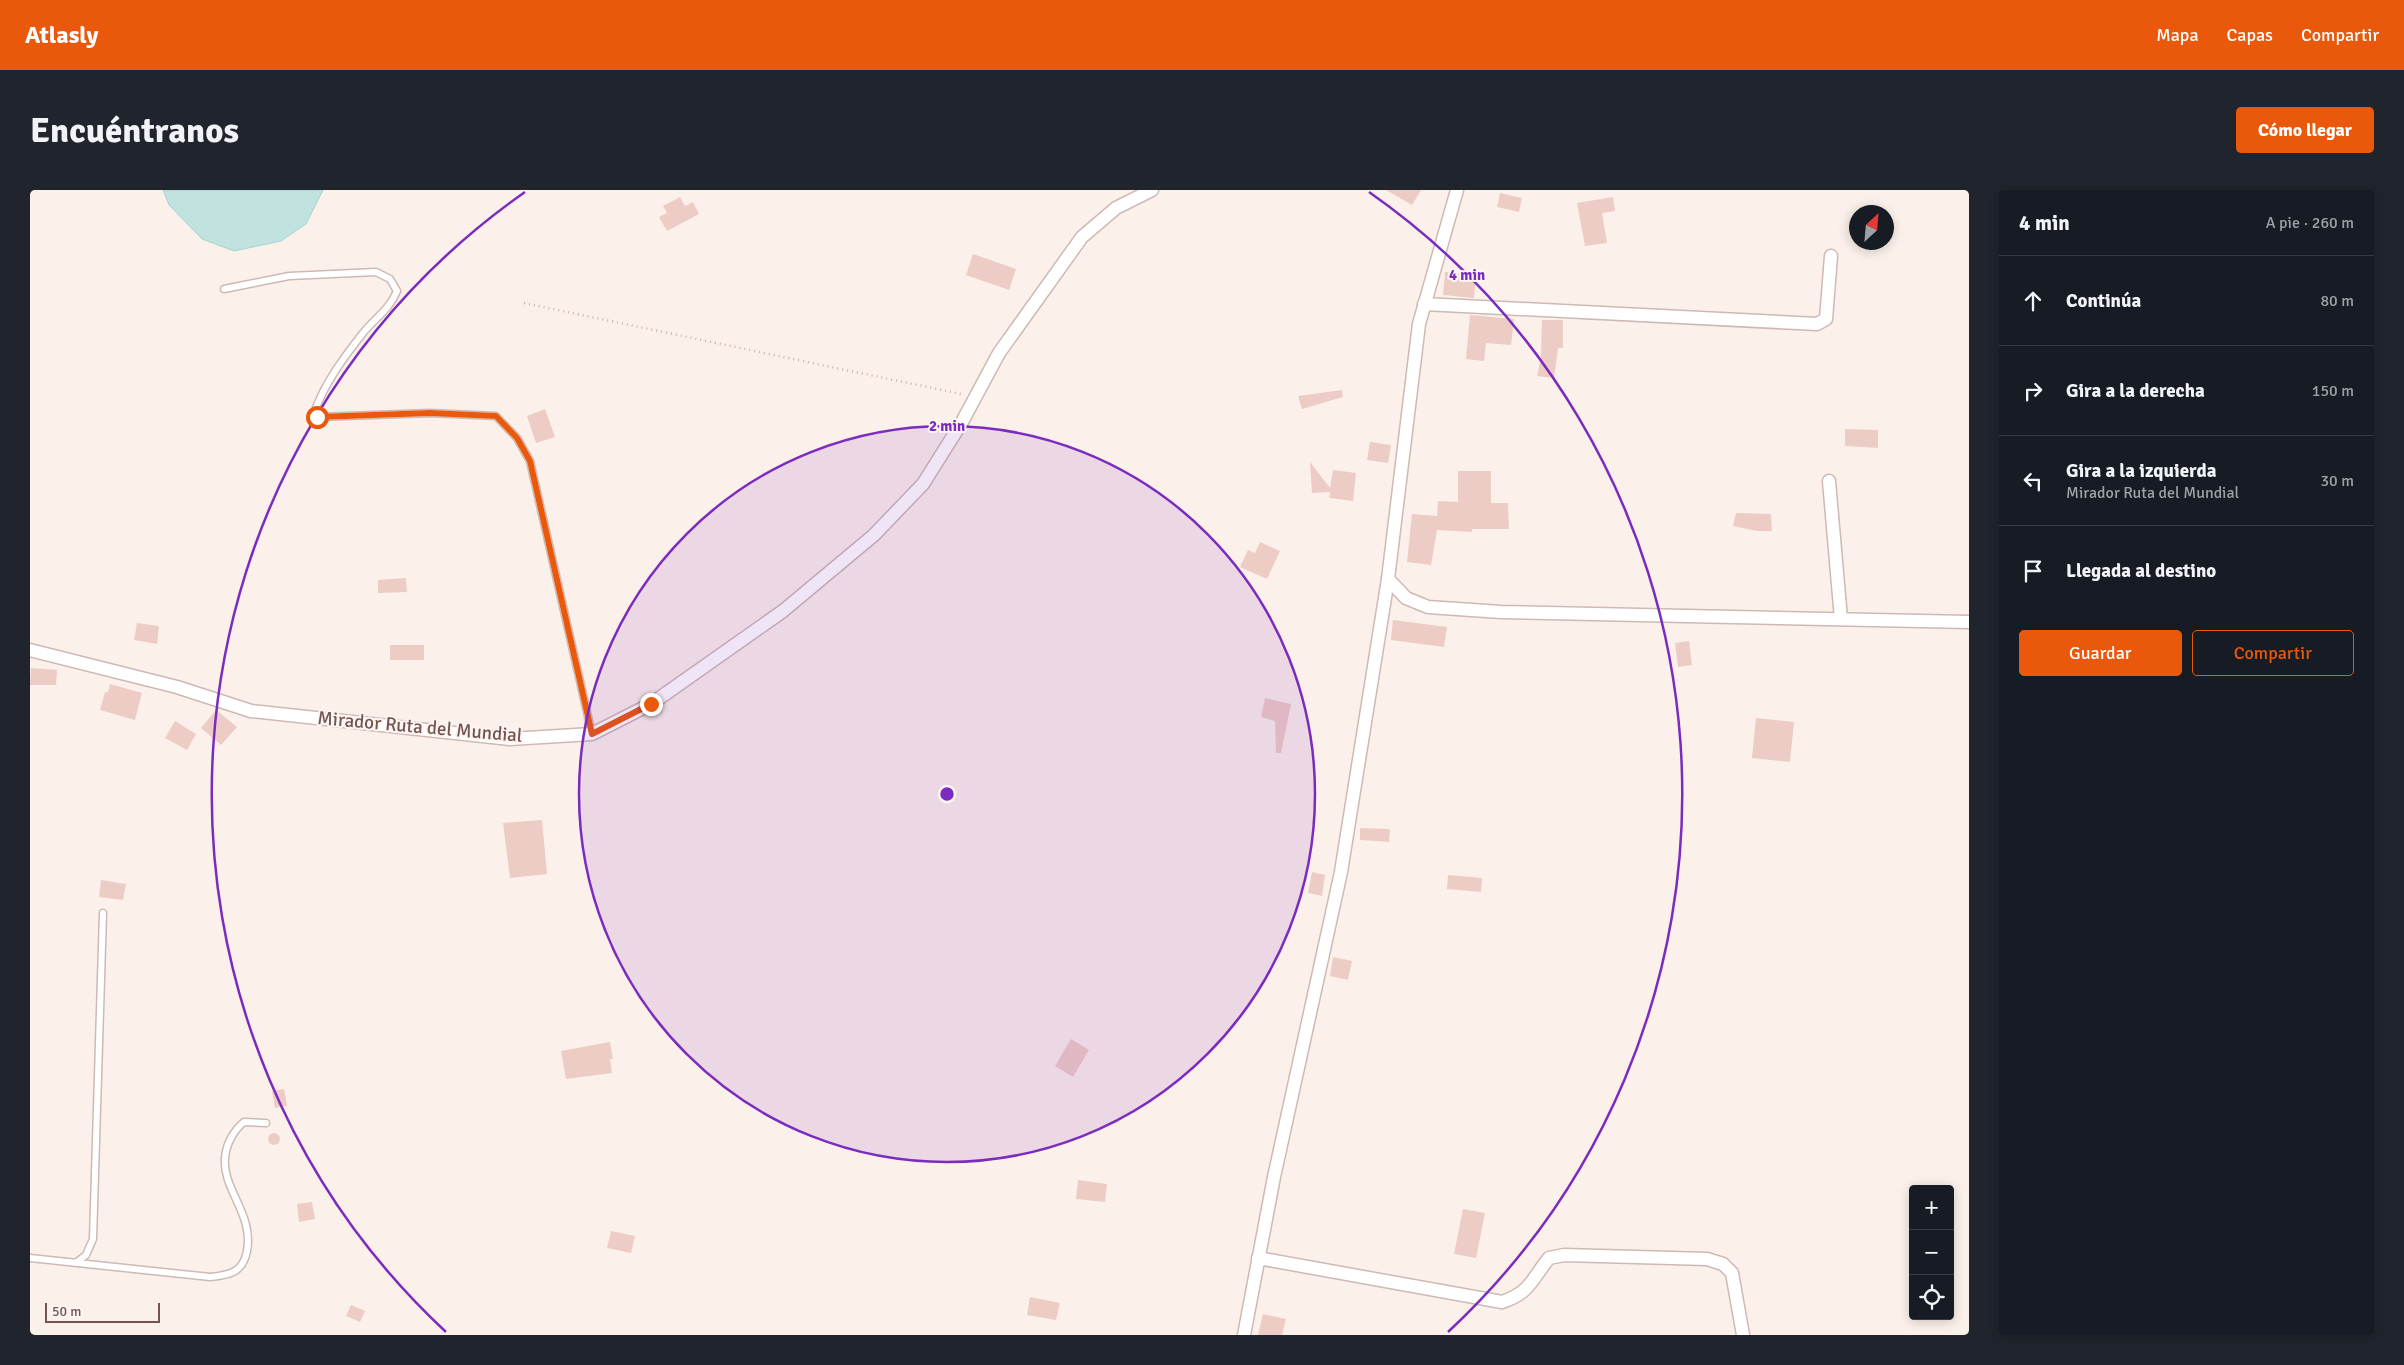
<!DOCTYPE html>
<html lang="es">
<head>
<meta charset="utf-8">
<style>
  :root { --surface:#171b24; --page:#20242c; --text:#f1f3f6; --muted:#9ea1a6; --line:#363941; --accent:#ea580c }
  body { margin:0; font-family:Signika,sans-serif; background:var(--page); color:var(--text) }
  .controls { position:absolute; right:15px; bottom:15px; display:grid; overflow:hidden; border-radius:5px; box-shadow:0 2px 12px #0003 }
  .controls button { width:45px; height:45px; display:grid; place-items:center; padding:0; border:0; border-bottom:1px solid var(--line); background:var(--surface); color:var(--text); font:25px sans-serif }
  .compass { position:absolute; left:1819px; top:15px; width:45px; height:45px; border-radius:50%; background:var(--surface); box-shadow:0 2px 12px #0003; rotate:26deg }
  .scale { position:absolute; left:15px; bottom:12px; width:115px; box-sizing:border-box; padding-left:5px; border:2px solid #735550; border-top:0; font-size:14px; line-height:18px; white-space:nowrap; color:#735550; -webkit-text-stroke:4px #fdf5f1; paint-order:stroke }
  .stop { position:absolute; width:15px; height:15px; margin:-11px; border:4px solid #ea580c; border-radius:50%; background:#fff }
  .stop.end { background:#ea580c; border-color:#fff; box-shadow:0 1px 5px #0008 }
  .list { margin:0; padding:0; list-style:none }
  h2 { display:flex; justify-content:space-between; align-items:center; height:65px; margin:0; padding:0 20px; font-size:21px }
  h2 small { font-size:16px; font-weight:400; color:var(--muted) }
  .list li { display:grid; grid-template-columns:32px 1fr auto; gap:15px; align-items:center; box-sizing:border-box; height:90px; padding:0 20px; border-top:1px solid var(--line) }
  .list b { display:block; font-size:19px; white-space:nowrap }
  .list p { margin:0; font-size:16px; white-space:nowrap; color:var(--muted) }
  .list em { font-size:16px; font-style:normal; color:var(--muted) }
  .actions { display:flex; gap:10px; padding:15px 20px }
  .actions a { flex:1; padding:11px 0; border:1px solid var(--accent); border-radius:5px; text-align:center; font-size:18px; color:var(--accent) }
  .actions .main { background:var(--accent); color:#fff }
  .icon { flex:none; width:28px; height:28px; fill:none; stroke:currentColor; stroke-width:2; stroke-linecap:round; stroke-linejoin:round }
  .map { position:relative; flex:none; width:1939px; height:1145px; overflow:hidden; border-radius:5px }
  header { display:flex; align-items:center; gap:30px; box-sizing:border-box; height:70px; padding:0 25px; background:var(--accent); color:#fff }
  header strong { font-size:24px }
  nav { display:flex; gap:28px; margin-inline-start:auto; font-size:18px }
  .intro { display:flex; align-items:center; justify-content:space-between; box-sizing:border-box; height:120px; padding:0 30px }
  h1 { margin:0; font-size:35px }
  .button { padding:12px 22px; border-radius:5px; background:var(--accent); color:#fff; font-size:18px; font-weight:700 }
  main { display:flex; gap:30px; padding:0 30px }
  aside { flex:1; background:var(--surface); border-radius:5px; box-shadow:0 2px 12px #0003 }
  .map>svg:first-child { display:block }
</style>
</head>
<body>
<header>
<strong>Atlasly</strong>
<nav><a>Mapa</a><a>Capas</a><a>Compartir</a></nav>
</header>
<div class="intro"><h1>Encuéntranos</h1><a class="button">Cómo llegar</a></div>
<main>
<div class="map">
<svg width="1939" height="1145" viewBox="0 0 1939 1145">
  <rect width="100%" height="100%" fill="#fbf1ea"/>
  <!-- water -->
  <polygon fill="#c0e3e0" stroke="#a8d3d0" points="133,0 293,0 276,34 251,51 204,61 172,49 139,15"/>
  <!-- building -->
  <g fill="#edccc5">
    <polygon points="1356,0 1391,0 1382,15"/>
    <polygon points="1470,3 1492,8 1489,22 1467,17"/>
    <polygon points="650,7 655,16 663,12 669,24 637,41 629,27 637,23 633,16"/>
    <polygon points="1583,7 1585,21 1572,23 1577,53 1555,56 1547,13"/>
    <polygon points="943,64 986,79 979,100 936,85"/>
    <polygon points="1415,82 1446,85 1444,108 1413,105"/>
    <polygon points="1440,125 1484,129 1481,155 1456,153 1454,171 1436,169"/>
    <polygon points="1512,130 1533,130 1533,158 1528,158 1524,188 1507,186 1511,167"/>
    <polygon points="1312,200 1313,207 1272,219 1268,206"/>
    <polygon points="515,219 525,247 506,253 497,226"/>
    <polygon points="1815,239 1848,240 1848,258 1815,256"/>
    <polygon points="1340,252 1361,255 1358,273 1337,270"/>
    <polygon points="1280,272 1300,298 1303,280 1326,283 1323,311 1299,308 1300,302 1282,303"/>
    <polygon points="1428,281 1461,281 1461,313 1478,313 1479,339 1442,339 1442,342 1407,340 1401,375 1377,372 1382,324 1407,326 1408,311 1428,312"/>
    <polygon points="1706,323 1741,324 1742,341 1727,341 1703,336"/>
    <polygon points="1230,352 1250,361 1237,389 1210,377 1218,360 1225,363"/>
    <polygon points="376,388 377,402 348,403 348,390"/>
    <polygon points="1363,430 1417,437 1414,457 1361,450"/>
    <polygon points="107,433 129,436 127,454 104,450"/>
    <polygon points="1659,451 1662,475 1648,477 1645,453"/>
    <rect x="360" y="455" width="34" height="15"/>
    <polygon points="1,478 27,480 26,495 0,495"/>
    <polygon points="80,494 112,503 105,530 70,520 75,502 78,502"/>
    <polygon points="1235,508 1261,514 1251,563 1246,563 1245,531 1231,527"/>
    <polygon points="186,520 207,537 191,555 171,538"/>
    <polygon points="1726,528 1764,532 1760,572 1722,568"/>
    <polygon points="145,531 166,544 157,560 135,548"/>
    <polygon points="512,630 517,684 480,688 473,633"/>
    <polygon points="1330,638 1360,639 1359,652 1330,650"/>
    <polygon points="1282,682 1295,685 1292,706 1278,703"/>
    <polygon points="1418,685 1452,688 1451,702 1417,699"/>
    <polygon points="71,690 96,694 93,710 69,707"/>
    <polygon points="1303,767 1322,771 1318,790 1300,786"/>
    <polygon points="1041,849 1059,860 1043,887 1025,876"/>
    <polygon points="580,852 583,869 580,869 582,883 536,889 531,861"/>
    <polygon points="254,899 257,916 245,918 242,901"/>
    <circle cx="244" cy="949" r="6"/>
    <polygon points="1048,990 1077,994 1075,1012 1046,1009"/>
    <polygon points="282,1012 285,1029 269,1032 267,1014"/>
    <polygon points="1433,1019 1455,1023 1446,1068 1424,1064"/>
    <polygon points="581,1041 605,1046 601,1063 577,1058"/>
    <polygon points="1000,1107 1030,1113 1026,1130 997,1125"/>
    <polygon points="321,1115 335,1121 330,1132 316,1126"/>
    <polygon points="1233,1124 1256,1129 1252,1145 1228,1145"/>
  </g>
  <g fill="none" stroke-linecap="round" stroke-linejoin="round">
    <!-- lane casing -->
    <g stroke="#ceb9b4" stroke-width="9">
      <g id="lane">
        <path d="M194 99 259 86 346 82 360 89 367 101C360 119 344 129 333 143 314 167 294 194 284 223L287 227 400 223 466 226 487 248 500 271 562 544"/>
        <path d="M0 1068 180 1087C199 1085 213 1083 217 1061 224 1024 192 999 195 968 196 954 204 940 214 932L236 933"/>
        <polyline points="47,1072 56,1065 63,1049 73,723"/>
      </g>
    </g>
    <!-- street casing -->
    <g stroke="#ceb9b4" stroke-width="15">
      <g id="street">
        <polyline points="1394,114 1787,134 1796,129 1801,66"/>
        <polyline points="1799,291 1811,429"/>
        <polyline points="1358,389 1376,408 1398,417 1471,422 1939,432"/>
        <polyline points="0,460 147,497 221,521 480,549 562,544 621,514 753,421 844,345 893,294 932,232 969,163 1052,47 1086,18 1122,0"/>
        <path d="M1228 1068 1472 1112C1500 1103 1502 1089 1519 1068L1534 1065 1677 1069 1693 1074 1702 1083 1713 1145"/>
        <polyline points="1214,1145 1244,987 1311,682 1358,389 1389,134 1427,0"/>
      </g>
    </g>
    <!-- path -->
    <polyline stroke="#d2afa8" stroke-width="2.5" stroke-dasharray="1 4" stroke-linecap="butt" points="494,113 931,204"/>
    <!-- lane -->
    <use href="#lane" stroke="#fff" stroke-width="6"/>
    <!-- street -->
    <use href="#street" stroke="#fff" stroke-width="12"/>
  </g>
  <g fill="none" stroke-linecap="round" stroke-linejoin="round">
    <!-- route -->
    <polyline stroke="#ea580c" stroke-width="6" points="287,227 400,223 466,226 487,248 500,271 562,544 621,514"/>
  </g>
  <!-- distance rings -->
  <circle cx="917" cy="604" r="368" fill="#7b2cbf" fill-opacity=".12"/>
  <g fill="none" stroke="#7b2cbf" stroke-width="2.5">
    <circle cx="917" cy="604" r="368"/>
    <path d="M416 1142A735 735 0 0 1 495 2M1339 2A735 735 0 0 1 1418 1142"/>
  </g>
  <g text-anchor="middle" dominant-baseline="central" stroke-width="4" stroke-linejoin="round" paint-order="stroke">
    <!-- street labels -->
    <g font-size="19" fill="#735550" stroke="#fdf5f1">
      <text transform="translate(390 537) rotate(5)">Mirador Ruta del Mundial</text>
    </g>
  </g>
  <circle cx="917" cy="604" r="8" fill="#7b2cbf" stroke="#fdf5f1" stroke-width="2.5"/>
  <g font-size="15" text-anchor="middle" font-weight="bold" fill="#7b2cbf" stroke="#fdf5f1" stroke-width="4" stroke-linejoin="round" paint-order="stroke">
    <text x="1437" y="90">4 min</text>
    <text x="917" y="241">2 min</text>
  </g>
</svg>
<div class="controls">
<button>+</button>
<button>−</button>
<button><svg class="icon" aria-label="locate" viewBox="0 0 24 24"><circle cx="12" cy="12" r="6"/><path d="M12 2v4M12 18v4M2 12h4M18 12h4"/></svg></button>
</div>
<svg class="compass" viewBox="-18 -18 36 36"><path d="M0-13l5 13h-10z" fill="#e53935"/><path d="M0 13l5-13h-10z" fill="#9ea1a6"/></svg>
<div class="scale">50 m</div>
<div class="stop" style="left:287px;top:227px"></div>
<div class="stop end" style="left:621px;top:514px"></div>
</div>
<aside>
<h2>4 min<small>A pie · 260 m</small></h2>
<ul class="list">
<li><svg class="icon" aria-label="ahead" viewBox="0 0 24 24"><path d="M12 20V5M6 11l6-6 6 6"/></svg><div><b>Continúa</b></div><em>80 m</em></li>
<li><svg class="icon" aria-label="right" viewBox="0 0 24 24"><path d="M7 20v-9h11M14 6l5 5-5 5"/></svg><div><b>Gira a la derecha</b></div><em>150 m</em></li>
<li><svg class="icon" aria-label="left" viewBox="0 0 24 24"><path d="M17 20v-9H6M10 6l-5 5 5 5"/></svg><div><b>Gira a la izquierda</b><p>Mirador Ruta del Mundial</p></div><em>30 m</em></li>
<li><svg class="icon" aria-label="arrive" viewBox="0 0 24 24"><path d="M6 21V4h12l-3 4 3 4H6"/></svg><div><b>Llegada al destino</b></div></li>
</ul>
<div class="actions"><a class="main">Guardar</a><a>Compartir</a></div>
</aside>
</main>
</body>
</html>
